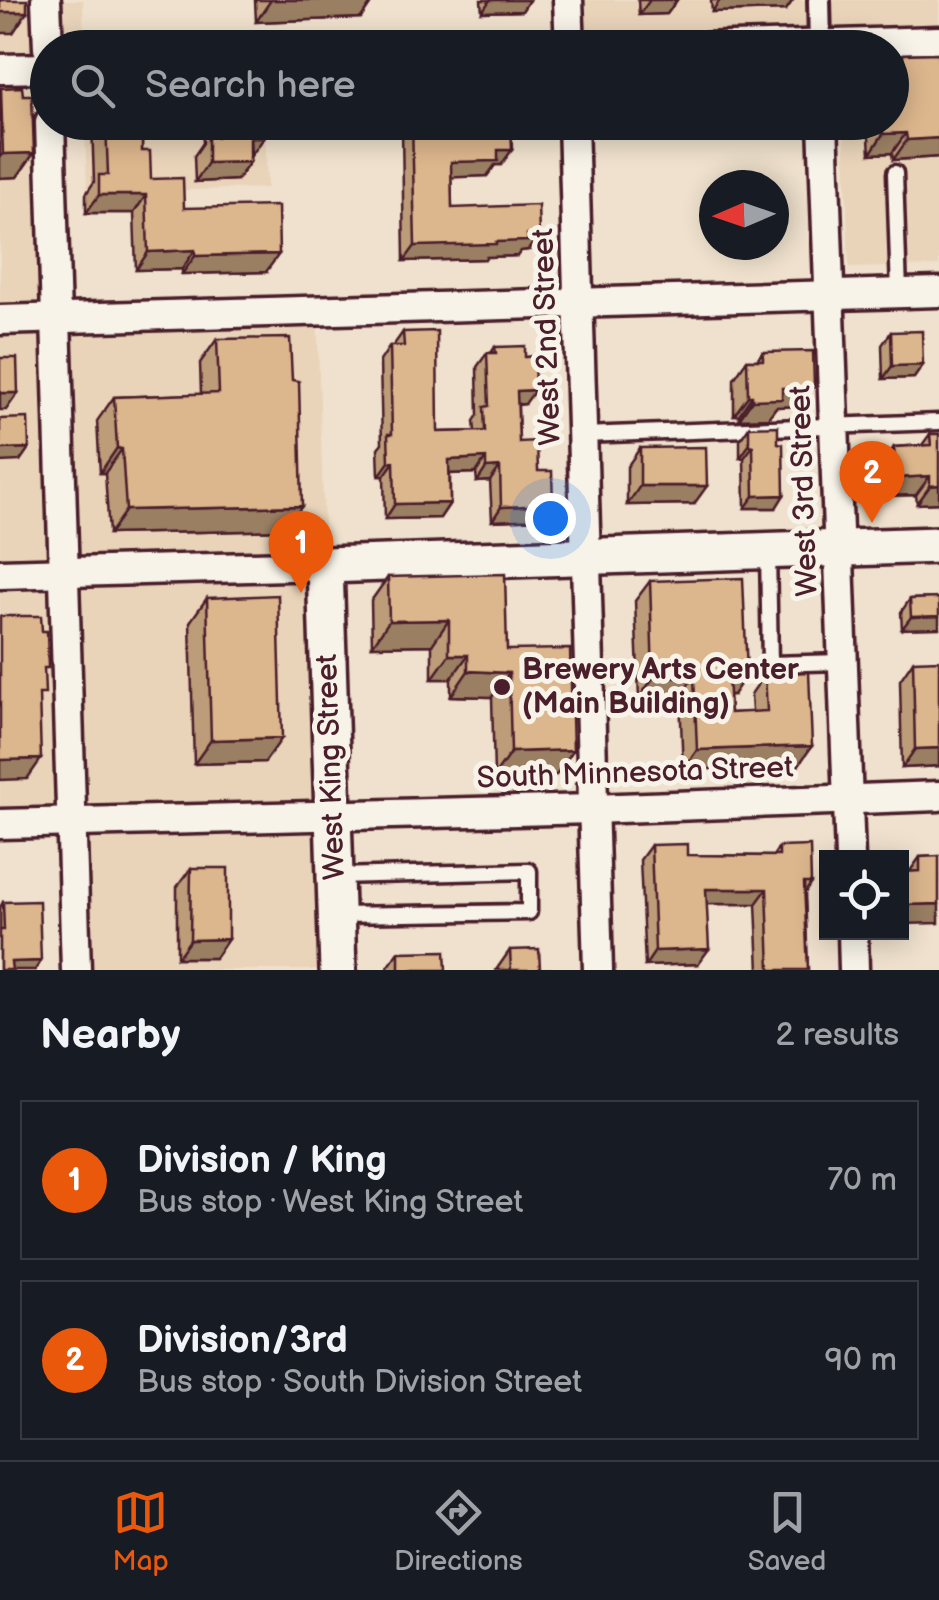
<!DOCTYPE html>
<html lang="en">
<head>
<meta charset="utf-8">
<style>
  :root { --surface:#171b24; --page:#242831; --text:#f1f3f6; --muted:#9ea1a6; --line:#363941; --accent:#ea580c }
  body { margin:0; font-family:"Balsamiq Sans",sans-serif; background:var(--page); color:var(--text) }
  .controls { position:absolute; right:30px; bottom:30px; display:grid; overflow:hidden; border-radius:0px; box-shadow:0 5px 25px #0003 }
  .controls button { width:90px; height:90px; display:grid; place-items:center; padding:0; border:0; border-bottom:2px solid var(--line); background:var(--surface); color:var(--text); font:50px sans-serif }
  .compass { position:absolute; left:699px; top:170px; width:90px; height:90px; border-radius:50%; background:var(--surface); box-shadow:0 5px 25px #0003; rotate:268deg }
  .you { position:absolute; left:550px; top:518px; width:35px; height:35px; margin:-25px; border:8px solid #fff; border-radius:50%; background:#1a73e8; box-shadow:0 0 0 15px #1a73e833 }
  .badge { display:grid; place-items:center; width:65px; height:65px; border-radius:50%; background:var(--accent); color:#fff; font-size:32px; font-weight:700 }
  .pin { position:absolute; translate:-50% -82px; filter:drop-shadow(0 2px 5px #0008) }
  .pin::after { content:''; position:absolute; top:52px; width:35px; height:30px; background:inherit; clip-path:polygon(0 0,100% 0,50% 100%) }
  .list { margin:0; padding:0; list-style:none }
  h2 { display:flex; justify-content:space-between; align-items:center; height:130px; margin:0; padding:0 40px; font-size:42px }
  h2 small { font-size:32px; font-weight:400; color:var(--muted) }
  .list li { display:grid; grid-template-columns:65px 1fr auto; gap:30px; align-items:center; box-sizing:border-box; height:160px; margin:0 20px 20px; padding:0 20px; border:2px solid var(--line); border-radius:0px }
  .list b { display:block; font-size:38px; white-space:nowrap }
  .list p { margin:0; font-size:32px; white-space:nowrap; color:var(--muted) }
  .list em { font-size:32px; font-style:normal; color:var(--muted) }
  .icon { flex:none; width:55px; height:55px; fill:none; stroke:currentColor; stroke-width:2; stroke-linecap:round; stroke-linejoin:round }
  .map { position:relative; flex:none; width:939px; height:970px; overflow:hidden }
  .search { position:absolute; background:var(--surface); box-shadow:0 5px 25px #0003; left:30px; right:30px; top:30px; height:110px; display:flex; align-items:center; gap:25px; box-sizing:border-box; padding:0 35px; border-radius:55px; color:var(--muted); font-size:38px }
  .sheet { height:490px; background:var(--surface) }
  nav { display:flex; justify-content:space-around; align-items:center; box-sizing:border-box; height:140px; border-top:2px solid var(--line); background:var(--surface); font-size:28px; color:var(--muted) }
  nav a { display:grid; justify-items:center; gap:5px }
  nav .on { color:var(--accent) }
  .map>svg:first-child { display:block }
</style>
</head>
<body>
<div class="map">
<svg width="939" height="970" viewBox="0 0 939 970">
  <rect width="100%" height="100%" fill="#efe1cd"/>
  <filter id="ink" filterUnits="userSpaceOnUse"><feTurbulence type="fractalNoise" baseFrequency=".01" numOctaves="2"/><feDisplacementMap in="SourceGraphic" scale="20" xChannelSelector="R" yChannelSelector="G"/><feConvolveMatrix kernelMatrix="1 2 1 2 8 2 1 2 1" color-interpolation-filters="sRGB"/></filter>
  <g filter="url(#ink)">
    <!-- built -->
    <g fill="#e9d4ba">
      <polygon points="0,0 83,0 84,47 48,48 48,122 56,318 317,311 338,970 78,970 71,822 0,824"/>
      <polygon points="554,0 939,0 939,266 849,268 844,123 892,122 892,48 556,47"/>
      <polygon points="85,123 265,123 267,188 87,193"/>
    </g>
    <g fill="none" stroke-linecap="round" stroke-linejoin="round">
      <!-- service casing -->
      <g stroke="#4a1f2b" stroke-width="21">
        <g id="service">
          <polyline points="895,173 899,293"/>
          <polyline points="582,435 939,422"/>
          <polyline points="768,551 770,664 842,662"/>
          <polyline points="336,876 529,871 529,912 339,915"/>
        </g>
      </g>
      <!-- pedestrian casing -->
      <g stroke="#4a1f2b" stroke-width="28">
        <polyline id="pedestrian" points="819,0 820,44"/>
      </g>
      <!-- minor casing -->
      <g stroke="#4a1f2b" stroke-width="35">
        <g id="minor">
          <polyline points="46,0 48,48"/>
          <polyline points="568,0 570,48"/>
          <polyline points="697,48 939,41"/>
          <polyline points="0,69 48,68"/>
          <polyline points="50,122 76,970"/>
          <polyline points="573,122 598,970"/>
          <polyline points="823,122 850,858"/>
          <polyline points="0,320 939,292"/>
          <polyline points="0,574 325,565"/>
          <polyline points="0,824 592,809 939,796"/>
          <polyline points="853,932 854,970"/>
        </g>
      </g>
      <!-- tertiary casing -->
      <g stroke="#4a1f2b" stroke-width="42">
        <polyline id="tertiary" points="338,970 325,565 939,545"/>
      </g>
      <!-- service -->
      <use href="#service" stroke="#f7f3e8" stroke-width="14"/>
      <!-- pedestrian -->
      <use href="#pedestrian" stroke="#f7f3e8" stroke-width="20"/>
      <!-- minor -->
      <use href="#minor" stroke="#f7f3e8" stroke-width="28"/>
      <!-- tertiary -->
      <use href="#tertiary" stroke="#f7f3e8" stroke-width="35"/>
    </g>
    <!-- wall -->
    <g fill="#bd9d79" stroke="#4a1f2b" stroke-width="2.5">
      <polygon points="255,0 373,0 361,18 256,22"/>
      <polygon points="481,0 529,0 522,11 482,12"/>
      <polygon points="638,0 677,0 667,14 639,15"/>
      <polygon points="711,0 793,0 786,10 712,12"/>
      <polygon points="939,53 939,157 893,160 892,153 870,154 868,122 892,122 892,70 903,54"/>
      <polygon points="0,88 23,95 34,153 17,177 0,178"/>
      <polygon points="92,122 142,122 142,151 151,179 184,208 266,272 182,274 182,269 136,270 134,213 86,213 86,194 94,182"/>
      <polygon points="202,122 263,122 250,157 250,162 237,180 195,182 194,156 203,143"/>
      <polygon points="353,122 511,122 501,165 495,165 487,176 451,177 452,208 528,250 521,251 517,256 486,257 485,259 404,261 402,128 354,129"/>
      <polygon points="403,332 438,432 475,431 474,421 478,415 477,367 487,353 491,353 495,347 525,404 518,405 519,442 538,471 543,519 492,521 490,481 477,482 476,473 450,474 450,503 440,518 385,519 384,476 379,476 378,448 382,443 380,361 390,346 393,346"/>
      <polygon points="891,332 923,365 914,378 883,379 882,345"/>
      <polygon points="217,339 285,530 109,534 105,473 100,473 97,421 114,397 201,394 200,363"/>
      <polygon points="763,352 814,387 801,406 776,407 768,418 739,419 739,415 734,415 734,379 747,360 757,360"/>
      <polygon points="749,427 776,508 745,508 744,458 740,458 740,440"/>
      <polygon points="930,434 939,503 917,504 916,495 883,496 881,466 894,447 922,445"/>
      <polygon points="640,448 694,504 627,505 627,467"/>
      <polygon points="388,577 507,650 573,750 556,775 494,776 492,697 451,696 451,679 432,679 432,645 372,646 371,601"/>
      <polygon points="650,581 733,695 729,695 730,713 752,712 751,694 765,674 798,766 683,770 680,697 639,698 635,601"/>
      <polygon points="207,598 265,762 194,764 190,622"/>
      <polygon points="939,598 902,629 901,612 910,599"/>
      <polygon points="913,661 939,766 902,768 900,680"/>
      <polygon points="651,845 687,855 773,856 779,847 811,883 805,893 808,970 759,970 756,904 707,904 698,964 645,966 640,860"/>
      <polygon points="939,856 902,924 902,875 904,872 910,871 920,857"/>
      <polygon points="191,868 228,939 215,958 177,958 177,887"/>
      <polygon points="3,902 41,961 35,970 0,970 0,907"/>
      <polygon points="510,950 540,969 550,970 496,970"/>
      <polygon points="399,952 446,970 386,970"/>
    </g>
    <!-- shaded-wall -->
    <g fill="#9a7f63" stroke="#4a1f2b" stroke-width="2.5">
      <polygon points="271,0 373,0 361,18 256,22"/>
      <polygon points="490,0 529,0 522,11 482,12"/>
      <polygon points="650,0 677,0 667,14 639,15"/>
      <polygon points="720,0 793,0 786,10 712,12"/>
      <polygon points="0,12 27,12 13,33 0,33"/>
      <polygon points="358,122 405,122 402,128 354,129"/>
      <polygon points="906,133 892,153 870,154 883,134"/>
      <polygon points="250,138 264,138 251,156"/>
      <polygon points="939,138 939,157 893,160 907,140"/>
      <polygon points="498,150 512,150 501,165 495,165 487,176 440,178 451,162"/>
      <polygon points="34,153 17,177 0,178 0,158 3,154"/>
      <polygon points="250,162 237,180 195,182 208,163"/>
      <polygon points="99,195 146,195 134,213 86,213"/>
      <polygon points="527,235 539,235 528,250 521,251 517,256 486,257 485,259 404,261 415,246 496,242"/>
      <polygon points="195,250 182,269 136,270 148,252"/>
      <polygon points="279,254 266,272 182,274 195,256"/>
      <polygon points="923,365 914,378 883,379 892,366"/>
      <polygon points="814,387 801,406 776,407 768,418 739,419 752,400 782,388"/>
      <polygon points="535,390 525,404 507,405 517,391"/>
      <polygon points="0,393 18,393 6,410 0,410"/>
      <polygon points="748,396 752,396 739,415 734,415"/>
      <polygon points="749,445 753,446 744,458 740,458"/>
      <polygon points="29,448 20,461 0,462 0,449"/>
      <polygon points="117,448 122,449 105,473 100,473"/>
      <polygon points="486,458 476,473 439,474 449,460"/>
      <polygon points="389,462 394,462 384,476 379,476"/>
      <polygon points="500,467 490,481 477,482 486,468"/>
      <polygon points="930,476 916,495 883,496 896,478"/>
      <polygon points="939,485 939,503 917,504 930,486"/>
      <polygon points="640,486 707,486 694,504 627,505"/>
      <polygon points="784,495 776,508 745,508 754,496"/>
      <polygon points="450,503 440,518 385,519 395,504"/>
      <polygon points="553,505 543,519 492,521 501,507"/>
      <polygon points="302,506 285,530 109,534 126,510"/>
      <polygon points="939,616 939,628 902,629 911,617"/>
      <polygon points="449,620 432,645 372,646 389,621"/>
      <polygon points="449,655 468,655 451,679 432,679"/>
      <polygon points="468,671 509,673 492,697 451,696"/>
      <polygon points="747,674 733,695 714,695 728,675"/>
      <polygon points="694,676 680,697 639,698 653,678"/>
      <polygon points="282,738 265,762 194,764 211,740"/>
      <polygon points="812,746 798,766 683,770 697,750"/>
      <polygon points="939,748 939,766 902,768 915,749"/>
      <polygon points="573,750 556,775 494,776 511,752"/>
      <polygon points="41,759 27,779 0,780 0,760"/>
      <polygon points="706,889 767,889 756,904 696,904"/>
      <polygon points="939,904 939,923 902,924 902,911 905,905"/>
      <polygon points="228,939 215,958 177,958 190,940"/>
      <polygon points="709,949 698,964 645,966 655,951"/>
      <polygon points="41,961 35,970 6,970 11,962"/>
    </g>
    <!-- building -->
    <g fill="#dcb68d" stroke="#4a1f2b" stroke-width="2.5">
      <rect x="0" y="0" width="27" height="12"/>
      <polygon points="939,53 939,138 907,140 906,133 883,134 883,122 892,122 892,70 904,70 903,54"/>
      <polygon points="22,87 23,95 32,95 34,153 3,154 1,88"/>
      <polygon points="106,122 142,122 142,151 150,151 151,179 183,178 184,208 278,206 279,254 195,256 195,250 148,252 146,195 99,195 99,175 108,175"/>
      <polygon points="216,122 263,122 264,138 250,138 250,162 208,163 208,137 217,137"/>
      <polygon points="412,122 511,122 512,150 498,150 498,161 451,162 452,208 538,205 539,235 527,235 528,241 496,242 496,244 415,246"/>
      <polygon points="437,331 438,432 485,431 484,407 489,406 487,353 496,353 495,347 525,346 525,357 534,356 535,390 517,391 519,442 537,441 538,471 552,471 553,505 501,507 500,467 486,468 486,458 449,460 450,503 395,504 394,462 389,462 388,434 392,434 390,346 404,346 403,332"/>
      <polygon points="922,331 923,365 892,366 891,332"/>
      <polygon points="290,338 292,380 299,381 302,506 126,510 122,449 117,448 114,397 219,393 217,339"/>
      <polygon points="813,351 814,387 782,388 782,399 752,400 752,396 748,396 747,360 763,360 763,352"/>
      <polygon points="0,358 17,358 18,393 0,393"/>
      <polygon points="28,418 29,448 0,449 0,419"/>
      <polygon points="778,426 778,443 783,444 784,495 754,496 753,446 749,445 749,427"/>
      <polygon points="930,434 939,434 939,485 930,486 930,476 896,478 894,447 931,445"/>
      <polygon points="706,447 707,486 640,486 640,448"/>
      <polygon points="505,574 507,650 570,649 573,750 511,752 509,673 468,671 468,655 449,655 449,620 389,621 388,577"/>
      <polygon points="743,578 747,674 728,675 730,713 767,711 765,674 809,672 812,746 697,750 694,676 653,678 650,581"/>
      <polygon points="278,595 282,738 211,740 207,598"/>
      <polygon points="939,598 939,616 911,617 910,599"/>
      <polygon points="0,616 41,616 42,631 47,631 48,668 44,668 45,694 39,694 41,759 0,760"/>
      <polygon points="939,660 939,748 915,749 913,661"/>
      <polygon points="687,844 687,855 779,856 779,847 810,846 811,883 804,883 808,970 770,970 767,889 706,889 709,949 655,951 651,845"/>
      <polygon points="939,856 939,904 905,905 904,872 920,871 920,857"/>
      <polygon points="191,868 228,868 228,939 190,940"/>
      <polygon points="39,901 41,961 11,962 12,970 0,970 0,930 4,930 3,902"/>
      <polygon points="539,949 540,969 550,969 550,970 511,970 510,950"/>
      <polygon points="445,951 446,970 399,970 399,952"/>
    </g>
  </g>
  <!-- markers -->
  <circle fill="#4a1f2b" stroke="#f7f3e8" stroke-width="4" cx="502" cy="687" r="10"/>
  <g text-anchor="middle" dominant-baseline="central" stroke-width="10" stroke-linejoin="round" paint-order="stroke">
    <!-- street labels -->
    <g font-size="30" fill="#4a1f2b" stroke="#f7f3e8">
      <text transform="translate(547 337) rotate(-92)">West 2nd Street</text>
      <text transform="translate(804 491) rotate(-92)">West 3rd Street</text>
      <text transform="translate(331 767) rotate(-92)">West King Street</text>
      <text transform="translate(635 773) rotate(-2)">South Minnesota Street</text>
    </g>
    <!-- poi labels -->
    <g font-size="30" font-weight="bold" fill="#4a1f2b" stroke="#f7f3e8" text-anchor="start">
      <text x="522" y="670">Brewery Arts Center<tspan x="522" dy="34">(Main Building)</tspan></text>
    </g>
  </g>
</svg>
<div class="controls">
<button><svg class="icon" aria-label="locate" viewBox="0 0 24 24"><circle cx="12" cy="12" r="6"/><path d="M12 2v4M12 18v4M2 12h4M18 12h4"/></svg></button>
</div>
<svg class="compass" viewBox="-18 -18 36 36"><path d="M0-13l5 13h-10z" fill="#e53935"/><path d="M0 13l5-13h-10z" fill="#9ea1a6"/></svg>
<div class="you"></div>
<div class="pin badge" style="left:301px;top:593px">1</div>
<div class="pin badge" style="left:872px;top:523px">2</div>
<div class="search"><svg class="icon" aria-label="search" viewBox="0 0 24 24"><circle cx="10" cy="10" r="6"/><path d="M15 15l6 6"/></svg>Search here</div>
</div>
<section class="sheet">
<h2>Nearby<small>2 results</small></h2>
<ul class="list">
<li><span class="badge">1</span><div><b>Division / King</b><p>Bus stop · West King Street</p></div><em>70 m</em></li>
<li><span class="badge">2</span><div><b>Division/3rd</b><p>Bus stop · South Division Street</p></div><em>90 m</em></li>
</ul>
</section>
<nav>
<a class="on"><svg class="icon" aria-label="map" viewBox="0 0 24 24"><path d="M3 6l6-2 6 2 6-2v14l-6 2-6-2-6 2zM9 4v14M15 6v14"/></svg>Map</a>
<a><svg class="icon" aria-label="directions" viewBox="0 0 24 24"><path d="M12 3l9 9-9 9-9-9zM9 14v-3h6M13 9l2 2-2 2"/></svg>Directions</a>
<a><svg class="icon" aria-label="saved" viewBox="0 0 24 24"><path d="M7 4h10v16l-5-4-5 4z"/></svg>Saved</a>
</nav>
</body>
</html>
